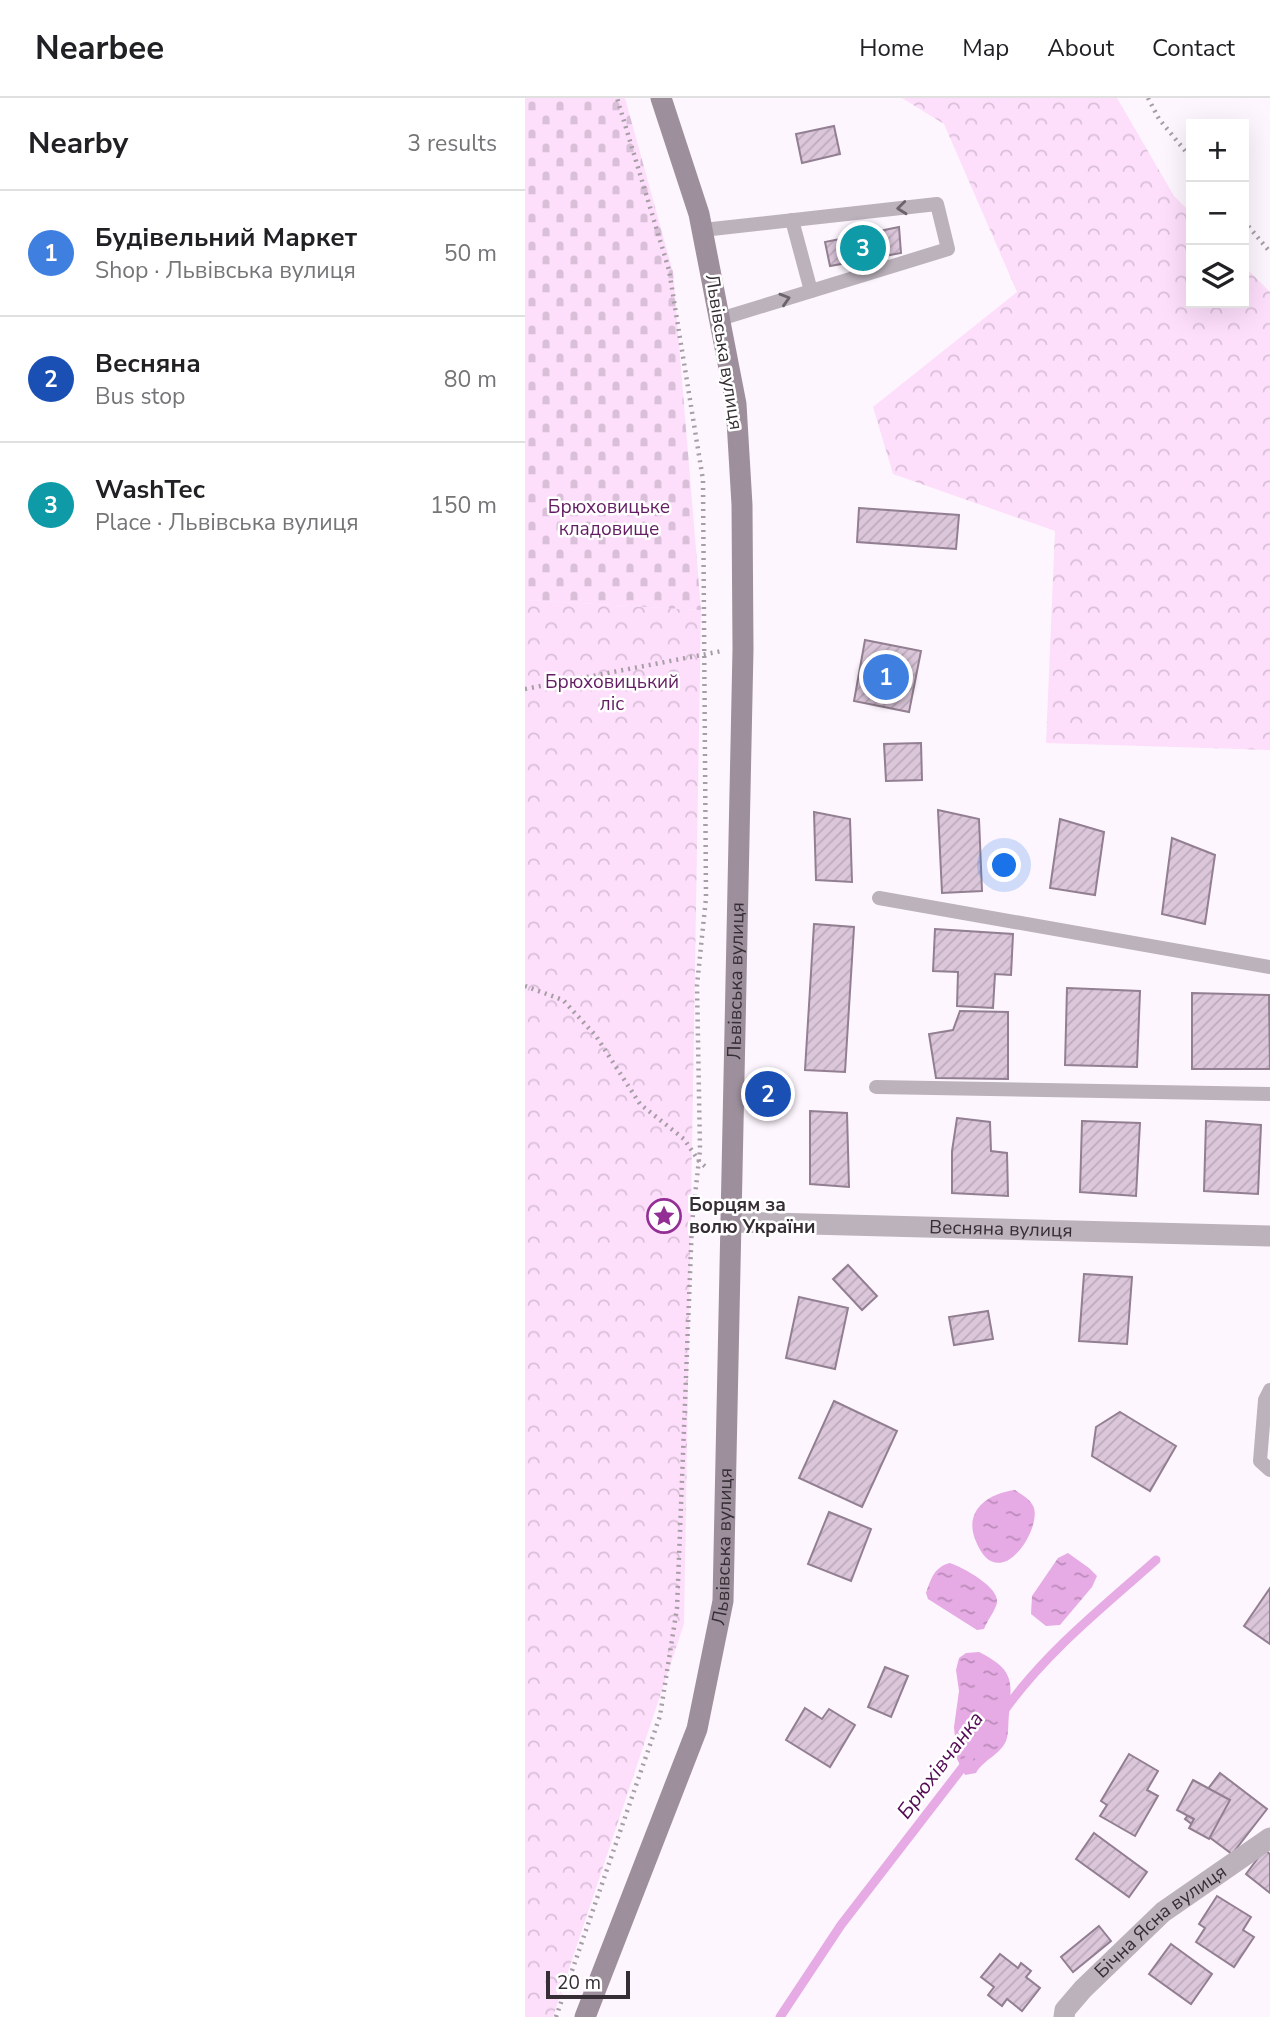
<!DOCTYPE html>
<html lang="en">
<head>
<meta charset="utf-8">
<style>
  :root { --surface:#fff; --page:#f2f2f2; --text:#202124; --muted:#757577; --line:#e0e0e0; --accent:#932f94 }
  body { margin:0; font-family:"Nunito Sans",sans-serif; background:var(--page); color:var(--text) }
  .controls { position:absolute; right:21px; top:21px; display:grid; overflow:hidden; border-radius:0px; box-shadow:0 7px 28px #0002 }
  .controls button { width:63px; height:63px; display:grid; place-items:center; padding:0; border:0; border-bottom:2px solid var(--line); background:var(--surface); color:var(--text); font:35px sans-serif }
  .scale { position:absolute; left:21px; bottom:18px; width:84px; box-sizing:border-box; padding-left:7px; border:4px solid #362e35; border-top:0; font-size:19px; line-height:24px; white-space:nowrap; color:#362e35; -webkit-text-stroke:5px #fff; paint-order:stroke }
  .you { position:absolute; left:480px; top:768px; width:24px; height:24px; margin:-18px; border:5px solid #fff; border-radius:50%; background:#1a73e8; box-shadow:0 0 0 10px #1a73e833 }
  .badge { display:grid; place-items:center; width:46px; height:46px; border-radius:50%; background:var(--accent); color:#fff; font-size:23px; font-weight:700 }
  .pin { position:absolute; translate:-50% -50%; border:4px solid #fff; box-shadow:0 2px 7px #0006 }
  .list { margin:0; padding:0; list-style:none }
  h2 { display:flex; justify-content:space-between; align-items:center; height:91px; margin:0; padding:0 28px; font-size:30px }
  h2 small { font-size:23px; font-weight:400; color:var(--muted) }
  .list li { display:grid; grid-template-columns:46px 1fr auto; gap:21px; align-items:center; box-sizing:border-box; height:126px; padding:0 28px; border-top:2px solid var(--line) }
  .list b { display:block; font-size:26px; white-space:nowrap }
  .list p { margin:0; font-size:23px; white-space:nowrap; color:var(--muted) }
  .list em { font-size:23px; font-style:normal; color:var(--muted) }
  .icon { flex:none; width:38px; height:38px; fill:none; stroke:currentColor; stroke-width:2; stroke-linecap:round; stroke-linejoin:round }
  .map { position:relative; flex:none; width:745px; height:1919px; overflow:hidden }
  header { display:flex; align-items:center; gap:42px; box-sizing:border-box; height:98px; padding:0 35px; background:var(--surface); border-bottom:2px solid var(--line) }
  header strong { font-size:33px }
  nav { display:flex; gap:38px; margin-inline-start:auto; font-size:24px }
  main { display:flex }
  aside { flex:1; background:var(--surface) }
  .map>svg:first-child { display:block }
</style>
</head>
<body>
<header>
<strong>Nearbee</strong>
<nav><a>Home</a><a>Map</a><a>About</a><a>Contact</a></nav>
</header>
<main>
<aside>
<h2>Nearby<small>3 results</small></h2>
<ul class="list">
<li><span class="badge" style="background:#3f7fe0">1</span><div><b>Будівельний Маркет</b><p>Shop · Львівська вулиця</p></div><em>50 m</em></li>
<li><span class="badge" style="background:#1a4fb4">2</span><div><b>Весняна</b><p>Bus stop</p></div><em>80 m</em></li>
<li><span class="badge" style="background:#0f9aa8">3</span><div><b>WashTec</b><p>Place · Львівська вулиця</p></div><em>150 m</em></li>
</ul>
</aside>
<div class="map">
<svg width="745" height="1919" viewBox="0 0 745 1919">
  <defs>
    <pattern id="forest-crowns" width="20" height="18" patternUnits="userSpaceOnUse" patternTransform="scale(1.75)"><rect width="20" height="18" fill="#fddefb"/><path d="M2 6a3 3 0 1 1 6 0M12 15a3 3 0 1 1 6 0" fill="none" stroke="#d9bfd8"/></pattern>
    <pattern id="cemetery-stones" width="16" height="16" patternUnits="userSpaceOnUse" patternTransform="scale(1.75)"><rect width="16" height="16" fill="#fddefb"/><path d="M2 7V4a2 2 0 0 1 4 0v3zM10 15v-3a2 2 0 0 1 4 0v3z" fill="#d9bfd8"/></pattern>
    <pattern id="water-ripples" width="26" height="14" patternUnits="userSpaceOnUse" patternTransform="scale(1.75)"><rect width="26" height="14" fill="#e6aae4"/><path d="M2 4q2-2 4 0t4 0M15 11q2-2 4 0t4 0" fill="none" stroke="#bb8bba"/></pattern>
    <pattern id="building-hatch" width="6" height="6" patternUnits="userSpaceOnUse" patternTransform="scale(1.75)"><rect width="6" height="6" fill="#dbc6da"/><path d="M-1 1l2-2M0 6l6-6M5 7l2-2" fill="none" stroke="#bdaabc"/></pattern>
  </defs>
  <rect width="100%" height="100%" fill="#fef6fe"/>
  <!-- forest -->
  <g fill="url(#forest-crowns)">
    <polygon points="377,0 592,0 649,98 666,115 666,205 719,205 719,168 745,194 745,652 521,645 530,433 368,376 348,309 492,194 419,26"/>
    <polygon points="0,502 176,512 159,1526 28,1919 0,1919"/>
  </g>
  <!-- cemetery -->
  <polygon fill="url(#cemetery-stones)" points="0,0 100,0 148,174 176,512 0,502"/>
  <!-- water -->
  <g fill="url(#water-ripples)">
    <path d="M490 1392C497 1397 506 1401 509 1410 516 1434 472 1500 450 1441 439 1412 464 1395 490 1392Z"/>
    <polygon points="543,1455 564,1470 572,1478 567,1489 535,1527 521,1528 506,1516 507,1498 533,1460"/>
    <path d="M425 1465C437 1469 475 1489 472 1505 470 1513 462 1523 459 1531L452 1532 403 1501 401 1495C406 1481 409 1469 425 1465Z"/>
    <path d="M454 1554C487 1571 488 1580 484 1616 483 1624 484 1636 481 1643 475 1657 458 1662 451 1675L440 1677 432 1661 429 1629 434 1593 431 1572 434 1560 441 1555Z"/>
  </g>
  <g fill="none" stroke-linecap="round" stroke-linejoin="round">
    <!-- stream -->
    <g stroke="#e6aae4" stroke-width="9">
      <path d="M479 1613C521 1554 578 1509 631 1462"/>
      <polyline points="255,1919 316,1827 444,1661"/>
    </g>
  </g>
  <!-- building -->
  <g fill="url(#building-hatch)" stroke="#927f91" stroke-width="2">
    <polygon points="309,28 315,56 277,65 271,36"/>
    <polygon points="374,129 376,155 305,168 300,144"/>
    <polygon points="334,410 434,417 431,451 332,444"/>
    <polygon points="340,542 396,553 384,614 329,603"/>
    <polygon points="396,645 397,682 361,683 359,646"/>
    <polygon points="413,712 454,721 457,793 417,795"/>
    <polygon points="289,714 325,721 327,784 291,782"/>
    <polygon points="535,721 579,734 570,797 525,790"/>
    <polygon points="647,740 690,757 680,826 637,816"/>
    <polygon points="289,826 329,829 320,974 280,972"/>
    <polygon points="410,831 488,836 486,877 470,876 468,910 432,908 433,874 408,873"/>
    <polygon points="542,890 615,893 612,969 540,967"/>
    <polygon points="667,895 744,897 745,971 667,971"/>
    <polygon points="435,913 483,914 483,981 411,980 404,936 428,932"/>
    <polygon points="285,1013 322,1015 324,1089 285,1086"/>
    <polygon points="432,1020 465,1024 466,1053 482,1055 483,1098 427,1095 427,1053"/>
    <polygon points="557,1023 615,1025 611,1098 555,1094"/>
    <polygon points="681,1023 736,1027 733,1096 679,1093"/>
    <polygon points="323,1167 352,1198 337,1212 308,1181"/>
    <polygon points="559,1176 607,1179 602,1246 554,1243"/>
    <polygon points="274,1199 323,1210 310,1271 261,1260"/>
    <polygon points="463,1213 468,1241 429,1247 424,1219"/>
    <polygon points="309,1303 372,1333 337,1409 274,1380"/>
    <polygon points="595,1314 651,1348 625,1393 567,1358 571,1329"/>
    <polygon points="304,1414 346,1431 326,1483 283,1466"/>
    <polygon points="745,1490 745,1546 719,1528"/>
    <polygon points="360,1569 383,1578 366,1619 343,1609"/>
    <polygon points="280,1610 297,1621 304,1611 330,1627 305,1669 261,1642"/>
    <polygon points="604,1656 633,1673 622,1692 633,1698 610,1738 575,1718 582,1707 576,1703"/>
    <polygon points="695,1675 742,1711 707,1756 660,1721"/>
    <polygon points="668,1682 705,1702 684,1741 664,1730 669,1721 652,1712"/>
    <polygon points="569,1735 622,1774 604,1799 551,1761"/>
    <polygon points="739,1752 745,1756 745,1795 721,1776"/>
    <polygon points="692,1798 726,1819 718,1832 729,1839 709,1869 671,1844 680,1830 674,1826"/>
    <polygon points="574,1828 586,1843 548,1874 536,1859"/>
    <polygon points="646,1846 687,1876 666,1906 624,1876"/>
    <polygon points="475,1856 493,1870 496,1865 506,1873 501,1879 515,1890 497,1913 482,1901 477,1908 463,1897 469,1889 456,1879"/>
  </g>
  <g fill="none" stroke-linecap="round" stroke-linejoin="round">
    <!-- path -->
    <g stroke="#a69ea5" stroke-width="4.5" stroke-dasharray="2 5" stroke-linecap="butt">
      <polyline points="623,0 634,21 666,60"/>
      <polyline points="719,123 745,154"/>
      <polyline points="0,591 197,553"/>
      <polyline points="0,888 38,902 71,938 115,1006 159,1041 174,1063 183,1071"/>
      <polyline points="31,1919 135,1618 152,1510 167,1125 175,1052 172,887 181,800 178,382 144,172 92,0"/>
    </g>
    <!-- service -->
    <g stroke="#bbb2bb" stroke-width="14">
      <polyline points="267,122 286,193"/>
      <polyline points="178,132 412,106 423,151 195,221"/>
      <polyline points="354,800 745,869"/>
      <polyline points="351,989 745,996"/>
      <polyline points="745,1292 740,1302 735,1363 745,1372"/>
    </g>
    <!-- minor -->
    <g stroke="#bbb2bb" stroke-width="21">
      <path id="s1" d="M206 1124 745 1138"/>
      <path id="s2" d="M539 1919 540 1912 558 1891 638 1814 745 1740"/>
    </g>
    <!-- secondary -->
    <path stroke="#9d909c" stroke-width="21" id="s3" d="M60 1919 172 1631 198 1503 218 551 217 407 211 306 174 116 136 0"/>
  </g>
  <!-- one-way arrows -->
  <defs><path id="oneway-chevron" d="M-2-3.5L2.5 0L-2 3.5" fill="none" stroke-width="1.6" stroke-linecap="round" stroke-linejoin="round" transform="scale(1.75)"/></defs>
  <g stroke="#6b636b">
    <use href="#oneway-chevron" transform="translate(377 110) rotate(174)"/>
    <use href="#oneway-chevron" transform="translate(260 201) rotate(-17)"/>
  </g>
  <!-- icons -->
  <defs>
    <g id="sight-ring" transform="scale(1.75)"><circle r="9.5" fill="#fff" stroke="#932f94" stroke-width="1.5"/><path d="M0-6L1.8-2.2L6-1.7L2.9 1.2L3.7 5.4L0 3.3L-3.7 5.4L-2.9 1.2L-6-1.7L-1.8-2.2Z" fill="#932f94"/></g>
  </defs>
  <g fill-rule="evenodd">
    <use href="#sight-ring" x="139" y="1118"/>
  </g>
  <g text-anchor="middle" dominant-baseline="central" stroke-width="5" stroke-linejoin="round" paint-order="stroke">
    <!-- street labels -->
    <g font-size="19" fill="#362e35" stroke="#fff">
      <text transform="translate(199 254) rotate(81)">Львівська вулиця</text>
      <text stroke="none"><textPath href="#s3" startOffset="1060">Львівська вулиця</textPath></text>
      <text stroke="none"><textPath href="#s1" startOffset="270">Весняна вулиця</textPath></text>
      <text stroke="none"><textPath href="#s3" startOffset="494">Львівська вулиця</textPath></text>
      <text stroke="none"><textPath href="#s2" startOffset="138">Бічна Ясна вулиця</textPath></text>
    </g>
    <!-- park labels -->
    <g font-size="19" fill="#631e63" stroke="#fff">
      <text x="84" y="409">Брюховицьке<tspan x="84" dy="22">кладовище</tspan></text>
      <text x="87" y="584">Брюховицький<tspan x="87" dy="22">ліс</tspan></text>
    </g>
    <!-- poi labels -->
    <g font-size="19" font-weight="bold" fill="#362e35" stroke="#fff" text-anchor="start">
      <text x="164" y="1107">Борцям за<tspan x="164" dy="22">волю України</tspan></text>
    </g>
    <!-- water labels -->
    <g font-size="21" font-style="italic" fill="#520b53" stroke="#fff">
      <text transform="translate(415 1667) rotate(-53)">Брюхівчанка</text>
    </g>
  </g>
</svg>
<div class="controls">
<button>+</button>
<button>−</button>
<button><svg class="icon" aria-label="layers" viewBox="0 0 24 24"><path d="M12 4l9 5-9 5-9-5zM3 14l9 5 9-5"/></svg></button>
</div>
<div class="scale">20 m</div>
<div class="you"></div>
<div class="pin badge" style="left:361px;top:579px;background:#3f7fe0">1</div>
<div class="pin badge" style="left:243px;top:996px;background:#1a4fb4">2</div>
<div class="pin badge" style="left:338px;top:150px;background:#0f9aa8">3</div>
</div>
</main>
</body>
</html>
